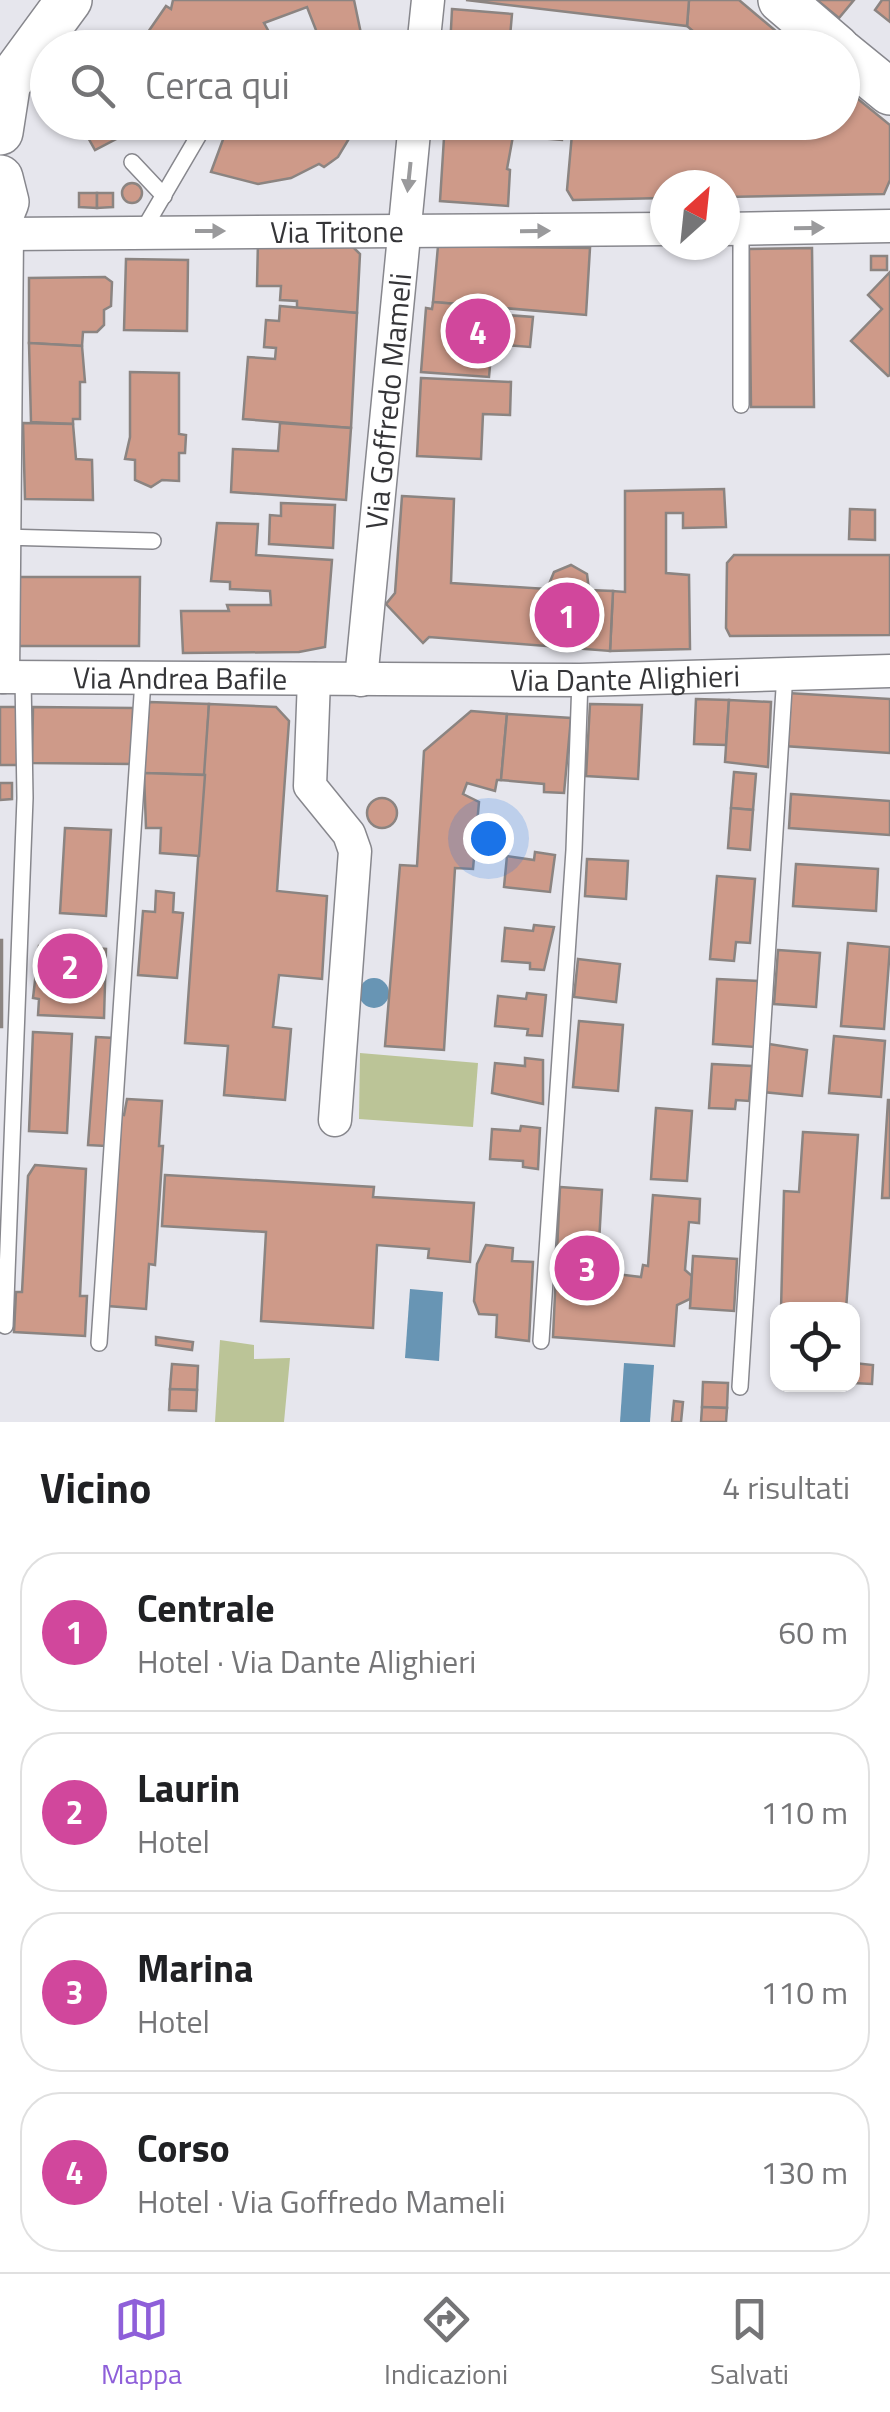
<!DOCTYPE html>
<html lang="it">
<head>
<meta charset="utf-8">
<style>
  :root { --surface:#fff; --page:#f2f2f2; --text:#202124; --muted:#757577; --line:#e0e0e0; --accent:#8e5fd9 }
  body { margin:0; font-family:"Titillium Web",sans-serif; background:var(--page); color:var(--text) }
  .controls { position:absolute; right:30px; bottom:30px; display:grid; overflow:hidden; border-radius:20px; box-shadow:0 2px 8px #0004 }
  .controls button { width:90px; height:90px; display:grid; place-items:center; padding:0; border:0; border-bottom:2px solid var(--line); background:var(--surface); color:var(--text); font:50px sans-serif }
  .compass { position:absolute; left:650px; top:170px; width:90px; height:90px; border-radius:50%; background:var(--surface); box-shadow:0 2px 8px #0004; rotate:27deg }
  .you { position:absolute; left:488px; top:838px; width:35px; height:35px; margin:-25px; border:8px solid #fff; border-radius:50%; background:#1a73e8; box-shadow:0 0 0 15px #1a73e833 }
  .badge { display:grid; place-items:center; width:65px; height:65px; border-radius:50%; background:var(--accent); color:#fff; font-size:32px; font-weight:700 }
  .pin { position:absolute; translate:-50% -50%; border:5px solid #fff; box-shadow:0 2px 10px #0006 }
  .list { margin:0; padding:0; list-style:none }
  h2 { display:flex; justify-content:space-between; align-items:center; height:130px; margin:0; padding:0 40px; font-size:42px }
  h2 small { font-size:32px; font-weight:400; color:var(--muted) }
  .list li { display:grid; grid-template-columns:65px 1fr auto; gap:30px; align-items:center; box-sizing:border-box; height:160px; margin:0 20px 20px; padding:0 20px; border:2px solid var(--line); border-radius:40px }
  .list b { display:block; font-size:38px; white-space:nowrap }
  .list p { margin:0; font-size:32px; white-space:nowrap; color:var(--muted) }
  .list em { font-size:32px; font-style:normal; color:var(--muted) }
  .icon { flex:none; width:55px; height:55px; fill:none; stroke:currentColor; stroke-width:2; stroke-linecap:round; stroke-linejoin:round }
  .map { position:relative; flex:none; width:890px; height:1422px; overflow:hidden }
  .search { position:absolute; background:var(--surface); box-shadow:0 2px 8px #0004; left:30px; right:30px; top:30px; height:110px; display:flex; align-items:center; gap:25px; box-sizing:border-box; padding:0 35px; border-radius:55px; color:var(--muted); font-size:38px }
  .sheet { height:850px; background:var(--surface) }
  nav { display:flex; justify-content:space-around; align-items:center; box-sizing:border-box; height:140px; border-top:2px solid var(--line); background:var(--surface); font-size:28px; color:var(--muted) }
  nav a { display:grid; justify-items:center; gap:5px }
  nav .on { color:var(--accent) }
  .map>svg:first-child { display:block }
</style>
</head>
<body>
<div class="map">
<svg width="890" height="1422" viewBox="0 0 890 1422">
  <rect width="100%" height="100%" fill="#e6e6ed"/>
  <!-- green -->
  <g fill="#bbc497">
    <polygon points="360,1053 478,1063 473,1127 359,1119"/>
    <polygon points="220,1340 254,1345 254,1359 290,1358 284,1422 215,1422"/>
  </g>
  <!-- water -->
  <g fill="#6895b4">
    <circle cx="374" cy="993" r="15"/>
    <polygon points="410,1289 443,1292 439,1361 405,1358"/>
    <polygon points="624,1363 654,1365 650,1422 620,1422"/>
  </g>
  <!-- building -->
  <g fill="#ce9a89" stroke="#8b8481" stroke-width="2.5">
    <polygon points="173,0 354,0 364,48 323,48 307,7 264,23 278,48 137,48 166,6 171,9"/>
    <polygon points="689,0 739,0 796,48 705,48 708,44 687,26"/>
    <polygon points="689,0 687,26 466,0"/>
    <polygon points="817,0 854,0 839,18"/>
    <polygon points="882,0 890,0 890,22 875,10"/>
    <polygon points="452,9 512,14 509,48 450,48"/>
    <polygon points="842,86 890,125 890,180 884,194 725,197 725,185 665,185 665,198 573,200 567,190 572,134 748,133 735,122 842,122"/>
    <polygon points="105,122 149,122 95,150 86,134"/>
    <polygon points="243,122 359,122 338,157 324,167 319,164 291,178 258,184 211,172 228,126 238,131"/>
    <polygon points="445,122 564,122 562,140 513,136 507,169 510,170 508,206 440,201"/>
    <circle cx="132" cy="193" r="10"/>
    <polygon points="79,193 97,193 97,208 79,207"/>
    <polygon points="97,193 113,193 113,207 97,208"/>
    <polygon points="258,241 347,241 360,254 357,313 297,308 297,301 280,300 281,286 257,286"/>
    <polygon points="438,246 590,248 586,315 433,302"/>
    <polygon points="812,248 814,407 751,407 749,249"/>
    <rect x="871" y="256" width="16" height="14"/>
    <polygon points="126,259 188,260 187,331 124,330"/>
    <polygon points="890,272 890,375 888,376 851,341 882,309 868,295"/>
    <polygon points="105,277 112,282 111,306 104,310 104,325 97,332 83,332 82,346 29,343 29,278"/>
    <polygon points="433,302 494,307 493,314 533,317 530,347 492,344 489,377 421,372 426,308 432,309"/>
    <polygon points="280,306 357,313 351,428 243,419 248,357 275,359 276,348 264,347 266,320 279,321"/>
    <polygon points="29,343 82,346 85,382 80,382 80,419 73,419 73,424 31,422"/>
    <polygon points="130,372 179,373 179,434 186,435 185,453 179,453 179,481 162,480 151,487 135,480 135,460 125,459 130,437"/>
    <polygon points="421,378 511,382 510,415 483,414 481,459 417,456"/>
    <polygon points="23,423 73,424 76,459 92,460 93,500 25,499"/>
    <polygon points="280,423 351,428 346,500 231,492 233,449 278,451"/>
    <polygon points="724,489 726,527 683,528 683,513 666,513 666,573 689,575 690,649 610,651 613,591 625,592 625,491"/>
    <polygon points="402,496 454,499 451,583 547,589 554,572 571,565 587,574 589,590 613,591 610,651 429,637 423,643 386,604 395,593"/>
    <polygon points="281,503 335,505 333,548 269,544 270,515 281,516"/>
    <polygon points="850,509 875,510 875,540 849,539"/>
    <polygon points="217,523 258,524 256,555 332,560 325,647 299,652 183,653 181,611 229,611 227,605 271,605 270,591 230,589 230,582 211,581"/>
    <polygon points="734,555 890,555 890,635 730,636 726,628 727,563"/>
    <polygon points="19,577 140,577 139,646 19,646"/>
    <polygon points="787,693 890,699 890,753 784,746"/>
    <polygon points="696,699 729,700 726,745 694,744"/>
    <polygon points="729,700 771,702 768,767 725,762"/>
    <polygon points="149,702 209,704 205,775 144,773"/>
    <polygon points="209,704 276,707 289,721 277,891 327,896 322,979 279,975 273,1027 291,1029 285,1100 224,1095 228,1046 185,1043"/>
    <polygon points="590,704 642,705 638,779 586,776"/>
    <polygon points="0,707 17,707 18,765 0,765"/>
    <polygon points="33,707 133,708 132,764 32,763"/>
    <polygon points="471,711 507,714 501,780 497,780 495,791 467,783 463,794 479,802 473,869 455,868 444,1050 385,1046 400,865 417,866 424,751"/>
    <polygon points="507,714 571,718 564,793 544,792 544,784 501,780"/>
    <polygon points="734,772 756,774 753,810 731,808"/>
    <polygon points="144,773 205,775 199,856 160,853 161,828 146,828"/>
    <polygon points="0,783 12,783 12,799 0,800"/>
    <polygon points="791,794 890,801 890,835 789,828"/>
    <circle cx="382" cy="813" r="15"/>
    <polygon points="731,808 753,810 750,850 728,848"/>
    <polygon points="65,828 111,830 106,916 60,913"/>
    <polygon points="535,852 555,855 550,892 504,887 507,856 534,860"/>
    <polygon points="587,859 628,861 626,899 585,896"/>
    <polygon points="796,864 878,869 876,911 793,906"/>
    <polygon points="717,876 755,879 750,943 736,942 734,961 710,959"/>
    <polygon points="156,891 174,893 173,912 183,913 177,978 138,975 143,911 155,912"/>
    <polygon points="534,925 554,927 544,970 530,969 530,963 502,961 505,928 533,931"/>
    <rect x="0" y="940" width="2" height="87"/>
    <polygon points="848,943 890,947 884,1029 841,1026"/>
    <polygon points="60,945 106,949 104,1018 38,1015 39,999 33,998 39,946"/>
    <polygon points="778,950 820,953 816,1007 774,1004"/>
    <polygon points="578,959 620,964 616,1002 574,997"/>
    <polygon points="717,979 759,981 755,1047 713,1044"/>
    <polygon points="527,993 546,995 542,1036 527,1035 528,1029 495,1026 498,996 526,999"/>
    <polygon points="579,1021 623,1025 618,1091 573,1087"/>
    <polygon points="33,1032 72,1034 67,1133 29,1131"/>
    <polygon points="834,1036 885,1041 881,1097 829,1093"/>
    <polygon points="96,1037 114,1038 106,1146 88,1145"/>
    <polygon points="769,1044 807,1050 802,1096 763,1092"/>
    <polygon points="525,1058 543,1060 543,1104 492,1093 495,1063 525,1066"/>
    <polygon points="712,1064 752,1066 749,1101 736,1100 735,1109 709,1108"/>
    <polygon points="127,1099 162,1101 159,1146 163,1146 155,1265 149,1264 146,1309 108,1306 112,1261 107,1260 119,1114 124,1115"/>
    <polygon points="888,1100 890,1100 890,1198 882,1198"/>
    <polygon points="656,1108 692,1111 687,1181 651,1179"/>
    <polygon points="521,1126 540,1128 538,1169 523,1167 523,1161 490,1159 492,1129 520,1131"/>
    <polygon points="803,1132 858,1135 846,1310 781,1310 784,1191 799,1192"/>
    <polygon points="35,1165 86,1169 80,1296 87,1296 85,1336 14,1332 16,1292 22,1292 28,1176"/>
    <polygon points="165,1175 374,1187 373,1197 474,1203 470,1262 428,1258 429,1249 377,1245 373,1328 261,1321 266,1232 162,1226"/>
    <polygon points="560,1187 602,1190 598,1260 617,1262 616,1274 641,1277 643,1265 648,1266 653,1195 700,1199 699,1223 689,1222 685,1270 692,1276 690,1299 677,1305 674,1346 553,1337"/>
    <polygon points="486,1245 513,1248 512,1261 533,1262 529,1341 496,1337 497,1315 479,1314 474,1301 477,1264"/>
    <polygon points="693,1256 737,1259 734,1311 690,1308"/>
    <polygon points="156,1337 193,1342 192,1350 156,1345"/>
    <polygon points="854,1363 873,1365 872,1384 853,1383"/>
    <polygon points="172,1364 198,1366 197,1390 170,1389"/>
    <polygon points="703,1382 728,1383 727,1408 702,1407"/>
    <polygon points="170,1389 197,1390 196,1411 169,1410"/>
    <polygon points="674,1401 683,1402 681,1422 672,1422"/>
    <polygon points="702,1407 727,1408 726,1422 701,1422"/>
  </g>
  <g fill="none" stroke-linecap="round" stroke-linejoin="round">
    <!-- lane casing -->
    <g stroke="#87878d" stroke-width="18">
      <g id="lane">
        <polyline points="132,162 164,196"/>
        <polyline points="741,229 741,405"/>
        <polyline points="142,232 200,133"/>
        <polyline points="3,537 153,541"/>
        <polyline points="5,1326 25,798 23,677"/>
        <polyline points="541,1341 574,850 580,680"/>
        <polyline points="99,1343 143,680"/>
        <polyline points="740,1387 785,673"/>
      </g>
    </g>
    <!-- street casing -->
    <g stroke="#87878d" stroke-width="35">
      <g id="street">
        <polyline points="423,48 428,0"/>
        <polyline points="0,226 7,234 3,677"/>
        <polyline points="725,229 890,226"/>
        <path id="s1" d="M7 234 665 229"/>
        <path id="s2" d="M0 677 580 680 890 671"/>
        <polyline points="314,679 310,786 349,834 355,851 335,1120"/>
        <path id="s3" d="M361 680 415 122"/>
      </g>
    </g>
    <!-- secondary casing -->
    <g stroke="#87878d" stroke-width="48">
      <g id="secondary">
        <polyline points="781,0 837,48"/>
        <polyline points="842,53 890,92"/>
        <polyline points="0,94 69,0"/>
        <polyline points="0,132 7,87"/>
        <polyline points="0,178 6,202 0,217"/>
      </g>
    </g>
    <!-- lane -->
    <use href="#lane" stroke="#fff" stroke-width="15"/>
    <!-- street -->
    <use href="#street" stroke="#fff" stroke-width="32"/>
    <!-- secondary -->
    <use href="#secondary" stroke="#fff" stroke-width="45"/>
  </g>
  <!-- one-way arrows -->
  <defs><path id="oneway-solid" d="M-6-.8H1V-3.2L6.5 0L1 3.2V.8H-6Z" transform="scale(2.5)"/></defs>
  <g fill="#9a9a9c">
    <use href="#oneway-solid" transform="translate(409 177) rotate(96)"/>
    <use href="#oneway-solid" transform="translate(809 228) rotate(-1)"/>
    <use href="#oneway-solid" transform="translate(210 231)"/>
    <use href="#oneway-solid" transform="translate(535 231) rotate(-1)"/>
  </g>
  <g text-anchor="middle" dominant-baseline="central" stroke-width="10" stroke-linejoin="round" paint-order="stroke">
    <!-- street labels -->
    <g font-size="30" fill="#353538" stroke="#fff">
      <text stroke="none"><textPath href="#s1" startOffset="330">Via Tritone</textPath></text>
      <text stroke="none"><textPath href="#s3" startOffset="280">Via Goffredo Mameli</textPath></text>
      <text stroke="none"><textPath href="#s2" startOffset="625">Via Dante Alighieri</textPath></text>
      <text stroke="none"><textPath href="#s2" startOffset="180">Via Andrea Bafile</textPath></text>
    </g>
  </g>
</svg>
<div class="controls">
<button><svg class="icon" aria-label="locate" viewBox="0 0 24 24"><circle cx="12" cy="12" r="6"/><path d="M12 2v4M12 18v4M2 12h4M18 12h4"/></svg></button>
</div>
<svg class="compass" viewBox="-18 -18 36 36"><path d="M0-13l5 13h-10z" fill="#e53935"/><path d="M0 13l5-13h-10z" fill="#757577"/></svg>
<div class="you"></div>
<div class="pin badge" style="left:567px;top:615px;background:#d1479c">1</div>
<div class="pin badge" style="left:70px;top:966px;background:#d1479c">2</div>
<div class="pin badge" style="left:587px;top:1268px;background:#d1479c">3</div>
<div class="pin badge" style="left:478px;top:331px;background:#d1479c">4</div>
<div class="search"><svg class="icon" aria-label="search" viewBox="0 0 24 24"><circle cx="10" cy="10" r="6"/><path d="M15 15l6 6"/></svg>Cerca qui</div>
</div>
<section class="sheet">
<h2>Vicino<small>4 risultati</small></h2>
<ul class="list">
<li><span class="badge" style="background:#d1479c">1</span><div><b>Centrale</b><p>Hotel · Via Dante Alighieri</p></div><em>60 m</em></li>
<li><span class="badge" style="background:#d1479c">2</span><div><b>Laurin</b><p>Hotel</p></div><em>110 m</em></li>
<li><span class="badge" style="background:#d1479c">3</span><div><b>Marina</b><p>Hotel</p></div><em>110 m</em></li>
<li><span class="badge" style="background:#d1479c">4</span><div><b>Corso</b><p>Hotel · Via Goffredo Mameli</p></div><em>130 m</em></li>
</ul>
</section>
<nav>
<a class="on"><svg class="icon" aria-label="map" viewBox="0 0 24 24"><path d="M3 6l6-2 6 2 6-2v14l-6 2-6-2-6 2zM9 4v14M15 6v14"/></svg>Mappa</a>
<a><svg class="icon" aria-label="directions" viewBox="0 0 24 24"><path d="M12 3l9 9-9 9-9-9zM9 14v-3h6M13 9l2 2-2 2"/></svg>Indicazioni</a>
<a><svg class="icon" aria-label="saved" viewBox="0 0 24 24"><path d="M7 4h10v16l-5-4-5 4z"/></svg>Salvati</a>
</nav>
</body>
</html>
